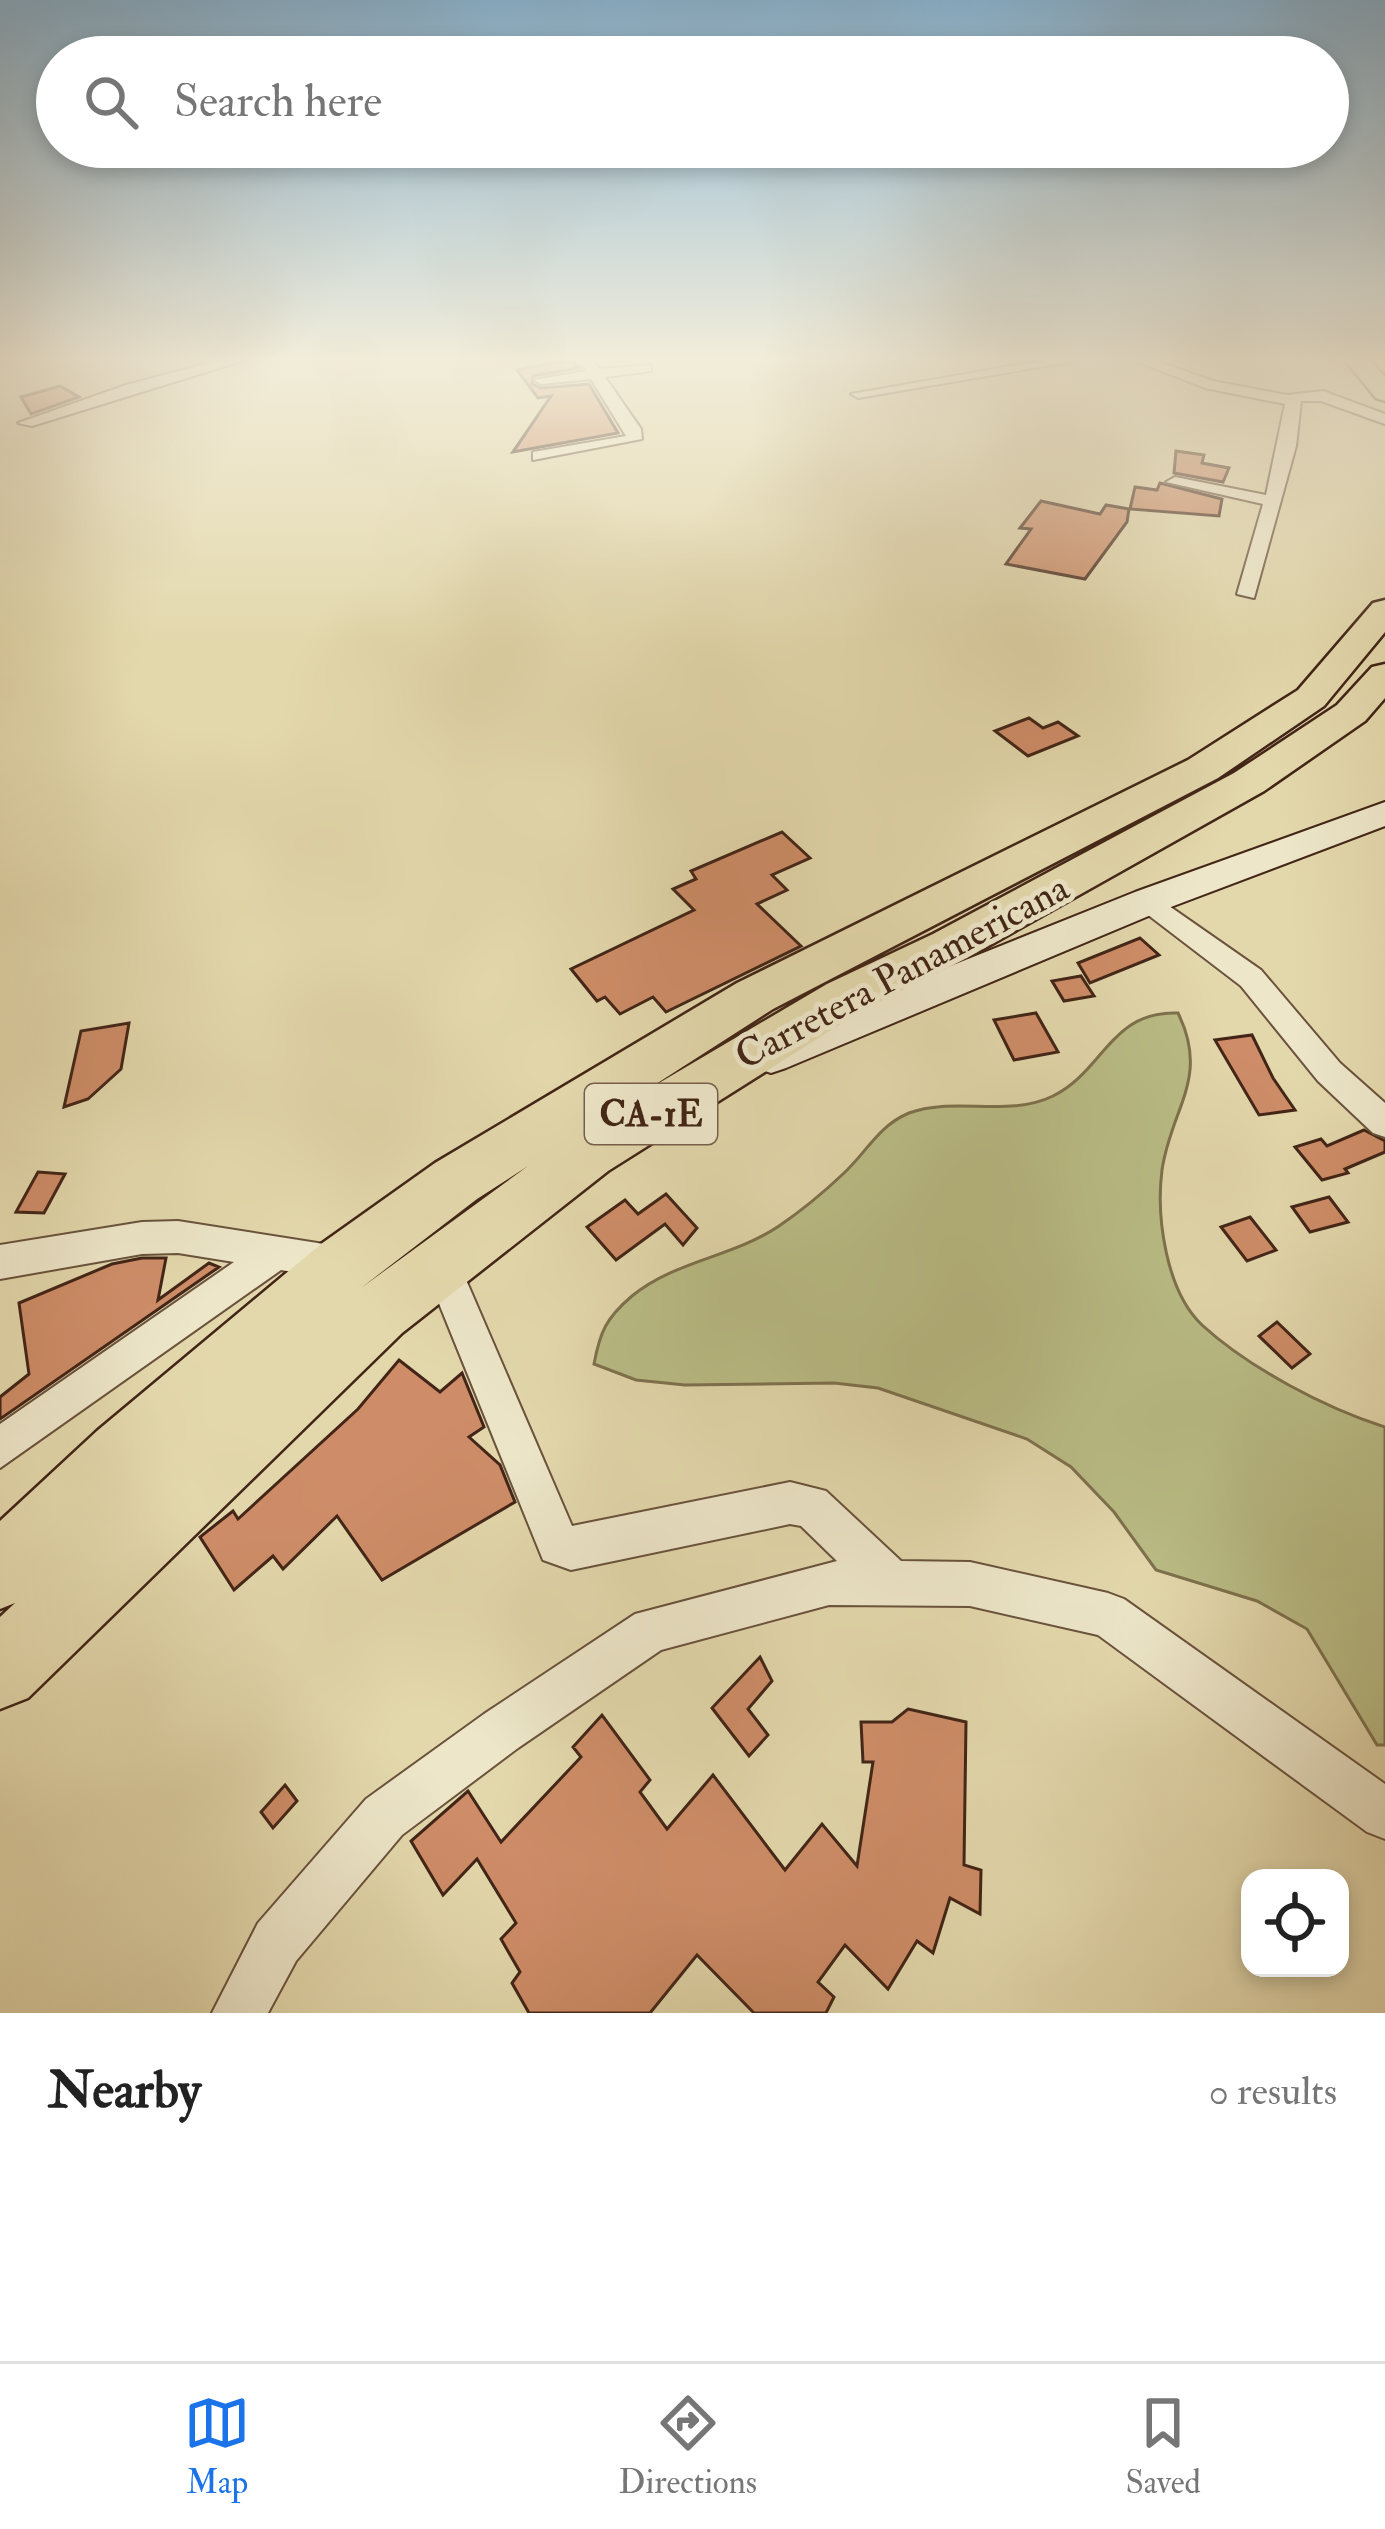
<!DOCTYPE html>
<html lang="en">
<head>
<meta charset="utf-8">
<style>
  :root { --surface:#fff; --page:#f2f2f2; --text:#222; --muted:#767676; --line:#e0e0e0; --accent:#1a73e8 }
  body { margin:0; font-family:"IM FELL Double Pica",serif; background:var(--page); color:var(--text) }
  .controls { position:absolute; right:36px; bottom:36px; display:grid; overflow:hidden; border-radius:24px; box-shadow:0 6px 18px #0003 }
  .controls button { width:108px; height:108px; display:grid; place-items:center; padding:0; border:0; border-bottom:3px solid var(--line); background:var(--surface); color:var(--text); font:60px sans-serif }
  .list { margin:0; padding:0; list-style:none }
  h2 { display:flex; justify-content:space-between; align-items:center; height:156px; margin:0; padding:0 48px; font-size:51px }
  h2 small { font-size:39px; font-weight:400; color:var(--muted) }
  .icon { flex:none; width:66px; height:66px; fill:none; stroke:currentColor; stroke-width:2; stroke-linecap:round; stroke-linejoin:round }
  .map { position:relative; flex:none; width:1385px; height:2013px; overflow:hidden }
  .search { position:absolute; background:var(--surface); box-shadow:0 6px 18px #0003; left:36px; right:36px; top:36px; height:132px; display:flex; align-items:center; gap:30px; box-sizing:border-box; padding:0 42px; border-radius:66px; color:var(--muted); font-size:45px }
  .sheet { height:348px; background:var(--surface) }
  nav { display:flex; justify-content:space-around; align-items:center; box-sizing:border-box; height:168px; border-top:3px solid var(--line); background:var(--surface); font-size:33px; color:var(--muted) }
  nav a { display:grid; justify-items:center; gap:6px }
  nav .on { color:var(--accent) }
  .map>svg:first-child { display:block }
</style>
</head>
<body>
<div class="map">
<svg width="1385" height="2013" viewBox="0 0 1385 2013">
  <rect width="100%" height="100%" fill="#e3d8ac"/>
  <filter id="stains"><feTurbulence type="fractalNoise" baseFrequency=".00167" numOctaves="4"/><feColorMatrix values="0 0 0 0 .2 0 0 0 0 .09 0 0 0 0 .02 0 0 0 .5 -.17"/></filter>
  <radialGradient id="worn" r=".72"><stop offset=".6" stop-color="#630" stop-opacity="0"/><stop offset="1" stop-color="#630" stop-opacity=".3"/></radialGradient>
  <!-- green -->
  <path fill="#babd86" stroke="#7e714e" stroke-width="3" d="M1178 1013C1210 1078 1171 1108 1162 1170 1156 1217 1166 1291 1202 1325 1249 1368 1325 1408 1385 1427V1745H1377L1307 1629 1257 1601 1156 1570 1114 1512 1071 1467 1027 1439 878 1388 834 1383 685 1385 636 1380 594 1364C600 1332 606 1318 632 1296 674 1261 733 1257 779 1226 801 1211 824 1192 843 1174 867 1152 878 1126 909 1113 954 1096 1008 1118 1053 1096 1103 1072 1111 1010 1178 1013Z"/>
  <!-- building -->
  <g fill="#ce8d68" stroke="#422517" stroke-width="3">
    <polygon points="559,361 574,362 579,368 533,376 532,384 541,388 589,384 618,433 513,452 551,396 538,398 517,370"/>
    <polygon points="60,386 79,397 31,414 21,397"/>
    <polygon points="1176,451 1204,455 1202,463 1229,468 1223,482 1174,473"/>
    <polygon points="1160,483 1222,499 1219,516 1130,509 1135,487 1157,490"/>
    <polygon points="1041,501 1100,514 1106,505 1129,509 1127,522 1085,579 1006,564 1031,529 1020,528"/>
    <polygon points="1029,718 1043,728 1058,722 1078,736 1028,756 995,731"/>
    <polygon points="782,832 810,858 772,875 787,890 757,904 801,946 666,1012 653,997 620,1014 605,997 597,1001 571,969 694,910 673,889 696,879 691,871"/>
    <polygon points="1140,938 1159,955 1090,983 1078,963"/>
    <polygon points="1081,976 1094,996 1064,1001 1052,981"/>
    <polygon points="1036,1013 1058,1052 1014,1060 994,1020"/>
    <polygon points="129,1023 121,1069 88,1099 64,1107 81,1031"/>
    <polygon points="1252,1035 1273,1078 1295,1110 1259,1115 1215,1040"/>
    <polygon points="1364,1130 1385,1141 1385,1152 1345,1169 1348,1173 1322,1180 1295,1147 1321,1139 1327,1146"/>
    <polygon points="38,1172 65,1174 44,1213 16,1212"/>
    <polygon points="666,1194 697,1228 683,1245 665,1224 616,1260 587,1227 625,1200 638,1214"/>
    <polygon points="1329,1197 1348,1222 1310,1232 1292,1207"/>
    <polygon points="1250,1217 1276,1250 1247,1261 1221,1227"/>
    <polygon points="142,1258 166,1258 158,1300 209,1263 219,1267 0,1419 0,1397 29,1374 19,1303 112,1264"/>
    <polygon points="1277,1322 1310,1354 1292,1368 1259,1336"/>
    <polygon points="399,1360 440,1392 462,1373 484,1427 469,1437 500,1465 515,1502 382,1580 337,1516 283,1569 273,1556 234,1590 200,1537 233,1511 238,1519 358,1409"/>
    <polygon points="760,1657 772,1681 748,1709 768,1735 749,1756 712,1708"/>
    <polygon points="908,1709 966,1722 964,1865 981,1870 980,1914 950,1898 933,1953 917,1941 888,1989 845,1945 818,1982 834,1997 826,2013 754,2013 697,1955 650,2013 529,2013 512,1983 520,1972 501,1939 516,1923 477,1859 443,1895 411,1841 468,1791 501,1842 581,1757 573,1747 602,1715 650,1780 640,1792 667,1829 713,1775 785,1870 822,1824 857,1866 873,1762 863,1762 861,1722 892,1722"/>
    <polygon points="285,1785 297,1801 273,1828 261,1812"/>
  </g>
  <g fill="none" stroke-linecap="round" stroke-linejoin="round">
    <!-- minor casing -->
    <g stroke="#6a523c" stroke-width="4">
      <g id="minor">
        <polygon points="220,360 245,360 32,426 18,423 126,385"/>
        <polygon points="579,360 593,360 599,369 651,365 651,371 605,377 641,429 642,439 533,460 533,452 626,436 591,379 541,384 534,380 586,371"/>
        <polygon points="1045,360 1081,360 858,398 851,394"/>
        <polygon points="1133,360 1154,360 1213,381 1287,395 1323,391 1385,414 1385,424 1321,401 1301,401 1296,446 1254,598 1237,594 1263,504 1166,482 1175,477 1266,495 1285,404 1205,388"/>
        <polygon points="1149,892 1261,970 1340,1063 1385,1103 1385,1137 1373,1133 1318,1081 1241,986 1139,908 1135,901 1139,894"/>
        <polygon points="178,1221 343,1247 356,1252 361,1264 356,1276 343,1281 281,1270 0,1468 0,1424 234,1262 178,1253 142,1254 0,1279 0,1245 142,1222"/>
        <polygon points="441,1247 454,1252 572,1526 790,1482 826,1491 901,1561 970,1562 1108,1593 1124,1599 1385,1784 1385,1839 1367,1832 1098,1635 970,1606 829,1605 661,1650 518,1748 402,1835 296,1961 268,2013 212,2013 258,1923 366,1799 484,1714 635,1614 837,1561 801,1526 790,1524 571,1570 543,1560 423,1264 428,1252"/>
      </g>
    </g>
    <!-- secondary casing -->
    <g stroke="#422517" stroke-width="4">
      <polygon id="secondary" points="1385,802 1385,826 1163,910 786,1068 771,1073 756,1068 749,1056 756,1044 1135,892"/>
    </g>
    <!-- trunk casing -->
    <g stroke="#422517" stroke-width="5">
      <g id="trunk">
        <polygon points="1345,360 1370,360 1385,377 1385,401 1376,398"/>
        <path d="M1385 600V632L1324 706 1218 778 773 1009 642 1093 827 984 933 934 1234 773 1337 705 1372 667 1385 664V698L1365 721 1264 791 967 958 863 1010 608 1171 402 1333 28 1698 0 1709V1617L15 1603 0 1609V1521L97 1431 321 1244 435 1163 737 983 1188 760 1298 690 1373 603ZM528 1166 361 1288 477 1199Z"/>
      </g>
    </g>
    <!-- minor -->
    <use href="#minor" fill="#ede6c9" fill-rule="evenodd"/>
    <!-- secondary -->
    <use href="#secondary" fill="#ede6c9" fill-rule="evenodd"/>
    <!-- trunk -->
    <use href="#trunk" fill="#e3d8ac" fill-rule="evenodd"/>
  </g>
  <!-- sky -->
  <linearGradient id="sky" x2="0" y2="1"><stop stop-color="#89b5d4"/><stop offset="0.56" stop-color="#f2edda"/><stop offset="1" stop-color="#f2edda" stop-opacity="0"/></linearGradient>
  <rect width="1385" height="642" fill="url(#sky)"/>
  <g text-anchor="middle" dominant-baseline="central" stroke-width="10" stroke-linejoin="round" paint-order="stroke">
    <!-- shield labels -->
    <rect fill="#ede6c9" stroke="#755f4c" stroke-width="3" x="585" y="1084" width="132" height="60" rx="9"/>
    <g font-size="36" font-weight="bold" fill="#422517">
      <text x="651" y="1114">CA-1E</text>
    </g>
    <!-- street labels -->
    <g font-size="39" fill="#422517" stroke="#ede6c9">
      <text transform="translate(902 972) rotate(-28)">Carretera Panamericana</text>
    </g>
  </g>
  <rect width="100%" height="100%" filter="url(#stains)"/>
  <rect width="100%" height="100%" fill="url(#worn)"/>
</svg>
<div class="controls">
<button><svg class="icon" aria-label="locate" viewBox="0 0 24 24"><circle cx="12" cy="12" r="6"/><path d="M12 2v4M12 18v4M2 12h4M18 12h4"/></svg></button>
</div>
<div class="search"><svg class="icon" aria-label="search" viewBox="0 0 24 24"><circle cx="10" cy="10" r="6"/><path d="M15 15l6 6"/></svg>Search here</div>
</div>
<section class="sheet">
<h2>Nearby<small>0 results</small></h2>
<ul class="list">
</ul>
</section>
<nav>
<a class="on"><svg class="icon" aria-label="map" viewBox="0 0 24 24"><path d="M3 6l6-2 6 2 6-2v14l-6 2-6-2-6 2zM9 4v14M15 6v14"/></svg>Map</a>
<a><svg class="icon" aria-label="directions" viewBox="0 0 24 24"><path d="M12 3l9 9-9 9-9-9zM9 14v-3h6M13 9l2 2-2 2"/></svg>Directions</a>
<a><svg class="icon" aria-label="saved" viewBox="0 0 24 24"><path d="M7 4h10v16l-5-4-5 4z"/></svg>Saved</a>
</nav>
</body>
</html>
